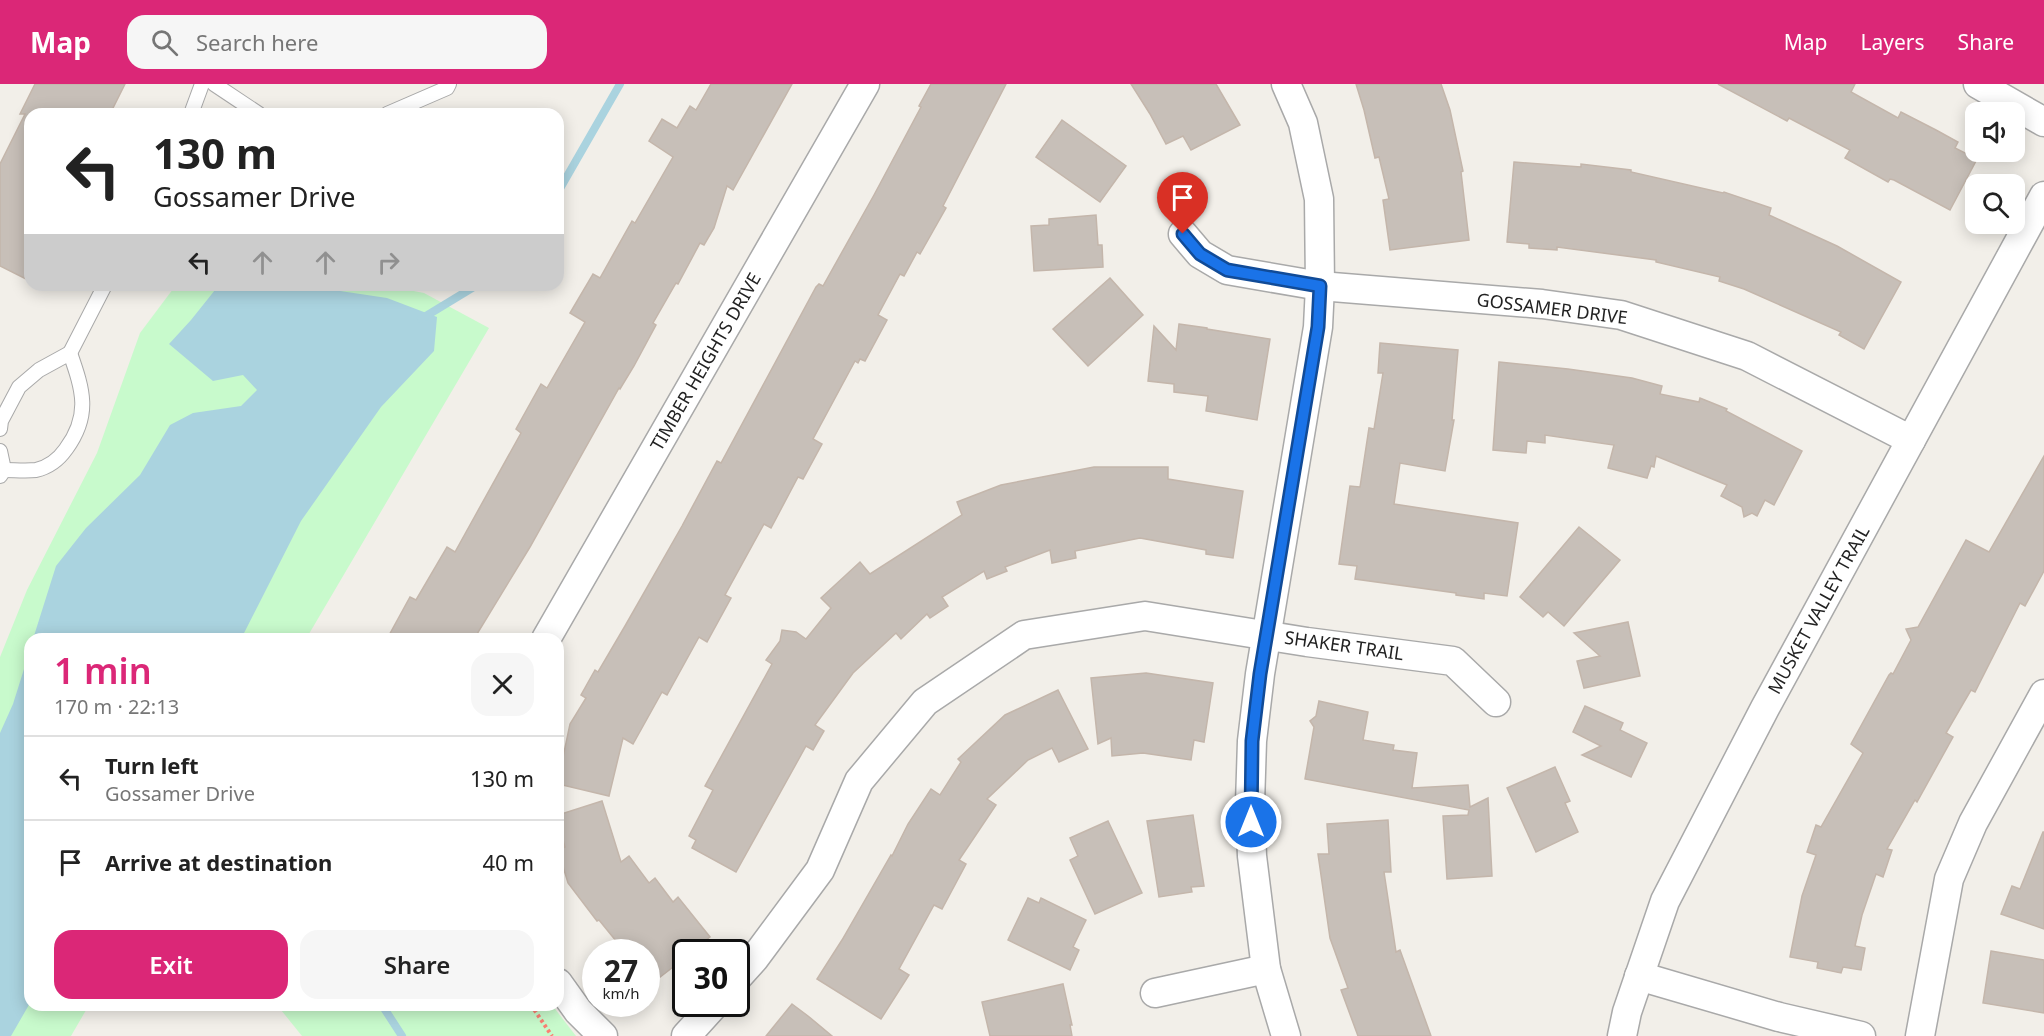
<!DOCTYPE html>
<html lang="en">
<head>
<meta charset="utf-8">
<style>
	body { margin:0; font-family:"Noto Sans",sans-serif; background:#f6f6f6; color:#222; height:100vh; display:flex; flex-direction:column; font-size:22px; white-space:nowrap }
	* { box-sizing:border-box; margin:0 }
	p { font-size:20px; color:#767676 }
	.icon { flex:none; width:33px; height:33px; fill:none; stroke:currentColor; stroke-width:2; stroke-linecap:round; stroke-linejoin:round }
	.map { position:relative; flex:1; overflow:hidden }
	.sheet { position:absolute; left:24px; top:549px; width:540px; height:378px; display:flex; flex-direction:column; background:#fff; border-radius:18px; box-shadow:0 3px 15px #0003 }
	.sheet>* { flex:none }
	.top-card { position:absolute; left:24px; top:24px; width:540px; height:183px; border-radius:18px; box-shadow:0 3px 15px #0003; background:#fff; color:#222; overflow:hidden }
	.buttons { position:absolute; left:1965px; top:18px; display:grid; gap:12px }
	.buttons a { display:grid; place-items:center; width:60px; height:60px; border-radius:12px; background:#fff; box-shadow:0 3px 15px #0003; font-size:30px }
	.speed { position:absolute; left:582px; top:855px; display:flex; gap:12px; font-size:30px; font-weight:700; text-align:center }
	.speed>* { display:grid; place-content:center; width:78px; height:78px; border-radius:50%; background:#fff; box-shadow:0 3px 15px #0003; line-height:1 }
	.speed small { font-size:15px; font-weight:400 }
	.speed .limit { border:3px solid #111; border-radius:9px; background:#fff; color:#111 }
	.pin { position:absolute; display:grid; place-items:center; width:51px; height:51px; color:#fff; margin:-62px -26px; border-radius:50% 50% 50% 0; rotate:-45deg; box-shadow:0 0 6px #0007 }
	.pin .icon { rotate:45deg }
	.me { position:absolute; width:66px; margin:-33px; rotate:0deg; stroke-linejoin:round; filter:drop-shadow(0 0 4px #0008) }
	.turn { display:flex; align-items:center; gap:21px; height:126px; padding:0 30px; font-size:27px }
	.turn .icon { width:78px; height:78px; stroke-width:2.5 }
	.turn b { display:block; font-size:42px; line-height:51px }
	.lanes { display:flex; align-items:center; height:57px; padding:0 30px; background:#0003; justify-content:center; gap:30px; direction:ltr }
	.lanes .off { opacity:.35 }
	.round { display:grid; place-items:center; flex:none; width:63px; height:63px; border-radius:18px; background:#f6f6f6 }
	.head { display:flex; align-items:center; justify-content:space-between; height:102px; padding:0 30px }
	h1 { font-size:36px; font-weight:600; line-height:45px; color:#db2777 }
	.primary-button { display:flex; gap:12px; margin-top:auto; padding:12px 30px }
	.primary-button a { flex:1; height:69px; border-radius:18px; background:#db2777; color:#fff; font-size:24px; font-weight:600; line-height:69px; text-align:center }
	.primary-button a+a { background:#f6f6f6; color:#222 }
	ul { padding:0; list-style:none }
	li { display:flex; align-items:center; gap:18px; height:84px; padding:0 30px; border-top:2px solid #e0e0e0 }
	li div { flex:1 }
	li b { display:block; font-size:22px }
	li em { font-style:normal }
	header { display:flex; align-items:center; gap:36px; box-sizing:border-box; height:84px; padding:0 30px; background:#db2777; color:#fff }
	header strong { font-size:28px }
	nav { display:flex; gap:33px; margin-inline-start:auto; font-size:21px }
	.search { width:420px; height:54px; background:#f6f6f6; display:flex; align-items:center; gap:15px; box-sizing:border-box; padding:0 21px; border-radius:18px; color:#767676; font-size:22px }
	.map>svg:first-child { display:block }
</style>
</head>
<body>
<header>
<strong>Map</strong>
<div class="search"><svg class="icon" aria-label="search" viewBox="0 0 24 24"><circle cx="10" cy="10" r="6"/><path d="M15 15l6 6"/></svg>Search here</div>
<nav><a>Map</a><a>Layers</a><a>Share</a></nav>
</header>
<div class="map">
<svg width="2044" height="952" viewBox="0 0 2044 952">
	<rect width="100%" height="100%" fill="#f2efe9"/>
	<!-- park -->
	<g fill="#c8facc">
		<polygon points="176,201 359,201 370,204 388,202 424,209 489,244 306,555 30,555 30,921 89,921 71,952 0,952 0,573 27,506 97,369 140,249"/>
		<polygon points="277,921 552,921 576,952 302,952"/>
	</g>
	<!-- water -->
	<g fill="#aad3df">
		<polygon points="219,201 300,201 387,214 437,233 434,267 381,323 301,437 241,555 33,555 56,482 86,444 140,391 170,341 193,329 241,322 257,306 243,291 213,297 169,260 191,236"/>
		<polygon points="30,566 30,919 11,952 0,952 0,649 13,620"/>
	</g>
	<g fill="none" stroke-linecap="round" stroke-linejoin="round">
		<!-- stream -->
		<g stroke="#aad3df" stroke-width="8">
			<polyline points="558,108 620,0"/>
			<polyline points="421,235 477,201"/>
			<polyline points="382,921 402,952"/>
		</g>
	</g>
	<!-- building -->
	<g fill="#c7bfb8" stroke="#c4b6ab" stroke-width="1.5">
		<polygon points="35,0 125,0 110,30 30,30 30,197 0,182 0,80 25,30 20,30"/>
		<polygon points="711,0 792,0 733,106 727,102 714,144 704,161 700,159 678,200 676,199 653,239 656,241 634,282 620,305 619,304 530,463 474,555 387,555 410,513 416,516 447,463 455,468 521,349 516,345 541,300 547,304 585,238 570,229 593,190 600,194 632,137 635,139 673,73 649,57 662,35 677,44 690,22 696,26"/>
		<polygon points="931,0 1006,0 943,122 946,124 920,170 917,168 904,192 900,190 878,231 887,236 865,277 860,275 858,279 855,277 813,355 822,360 803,395 798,393 771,444 764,440 725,511 731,514 707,558 699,553 667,611 662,608 633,660 623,654 609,712 558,700 558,676 562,678 570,640 586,614 581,611 595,586 598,588 625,542 682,442 717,377 721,379 816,203 819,200 823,202 874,111 921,23 919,22"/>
		<polygon points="1131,0 1216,0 1240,41 1191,66 1183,52 1166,60 1150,30"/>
		<polygon points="1356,0 1441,0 1450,26 1463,87 1461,88 1469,156 1390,166 1383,116 1389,115 1379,73 1375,74 1364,26"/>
		<polygon points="1718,0 1855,0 1851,8 1898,34 1901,28 1936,46 1958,58 1955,64 1977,75 1950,126 1894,96 1890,95 1888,98 1845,74 1850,66 1789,34 1787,37"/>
		<polygon points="1062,36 1126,82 1100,118 1036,73"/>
		<polygon points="1514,78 1581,83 1581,80 1631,86 1631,88 1723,109 1724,108 1771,124 1769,131 1837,162 1901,198 1864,265 1839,251 1841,248 1744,205 1719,197 1720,193 1656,178 1656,176 1557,163 1557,166 1529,164 1529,160 1507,158"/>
		<polygon points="1096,131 1098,161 1102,161 1103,183 1034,187 1031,142 1049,141 1049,135"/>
		<polygon points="1110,194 1143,231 1088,282 1053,245"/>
		<polygon points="1179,240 1207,244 1207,245 1270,255 1257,336 1206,327 1208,312 1174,308 1174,300 1148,297 1154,242 1176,266"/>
		<polygon points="1380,259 1458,266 1452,336 1454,336 1445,387 1400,379 1394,420 1518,439 1507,512 1484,509 1484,515 1456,511 1456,509 1355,495 1357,482 1339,480 1350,402 1360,403 1369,344 1374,345 1383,289 1378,289"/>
		<polygon points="1499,278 1568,285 1632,294 1662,302 1660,310 1699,318 1700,314 1727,325 1726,327 1802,367 1774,421 1765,416 1757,432 1752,429 1744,433 1742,423 1721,412 1727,401 1656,372 1654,383 1651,382 1647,394 1608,384 1614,361 1545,351 1545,359 1527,357 1526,369 1493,366"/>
		<polygon points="2044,372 2044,487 2025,522 2020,519 1975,608 1971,606 1946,649 1953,653 1917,718 1915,716 1887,765 1892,766 1883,793 1876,790 1862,831 1855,862 1865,864 1861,886 1843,883 1841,889 1817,884 1818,878 1790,873 1802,812 1816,771 1807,768 1816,741 1821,743 1863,669 1851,660 1889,591 1891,589 1893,590 1911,556 1906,545 1918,543 1966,456 1989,468"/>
		<polygon points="1094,383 1168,383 1168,395 1243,407 1233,474 1206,470 1206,466 1140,454 1075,467 1076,474 1052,479 1050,466 1005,483 1007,487 987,495 984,487 942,513 948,522 930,534 927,530 901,555 896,549 853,589 815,641 824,647 813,666 806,662 736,788 692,764 696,756 689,752 713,706 705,702 772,580 766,576 780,557 782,546 796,548 806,555 831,524 821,514 860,478 870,490 962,431 957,418 1001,401"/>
		<polygon points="1579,443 1620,476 1564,542 1548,528 1543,533 1520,513"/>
		<polygon points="1628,538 1640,592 1584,604 1577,577 1600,572 1574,549"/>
		<polygon points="1146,589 1213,599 1204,658 1194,656 1191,676 1143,669 1112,672 1111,654 1098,660 1091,594"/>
		<polygon points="1058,606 1088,665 1059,678 1052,664 1028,676 987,715 996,721 959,776 966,780 942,825 934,821 899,885 909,891 881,935 817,895 842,856 891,771 892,772 908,740 931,705 940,711 961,678 958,675 1005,631"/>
		<polygon points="1319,617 1368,628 1363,656 1394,661 1393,666 1417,669 1412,704 1468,701 1470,723 1488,714 1492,792 1447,795 1443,732 1468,731 1469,726 1305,695 1314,643 1310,637 1316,632"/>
		<polygon points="1585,622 1623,639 1620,646 1647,659 1631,693 1582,671 1601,662 1573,648"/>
		<polygon points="1555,683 1570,717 1565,719 1578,748 1536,768 1507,704"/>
		<polygon points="602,717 621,778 629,772 649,799 655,794 673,818 678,813 710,853 691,868 686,868 686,873 646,904 646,868 625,868 599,836 597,837 568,799 558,766 565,763 558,739 558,731"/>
		<polygon points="1193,731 1204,802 1191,803 1192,808 1159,813 1147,737"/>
		<polygon points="1388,736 1391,788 1384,788 1396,868 1400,866 1431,952 1358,952 1341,906 1348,904 1330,854 1318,770 1329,770 1327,740"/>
		<polygon points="1108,737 1142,809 1095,830 1070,776 1078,772 1070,754"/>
		<polygon points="2043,748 2044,748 2044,845 2001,830 2012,802 2020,805"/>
		<polygon points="1028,814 1039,819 1041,814 1086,836 1073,863 1079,866 1070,886 1008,856"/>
		<polygon points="1991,867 2044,876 2044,929 1983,919"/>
		<polygon points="1063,900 1072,941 1070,941 1072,952 990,952 982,918"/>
		<polygon points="792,920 808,932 832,952 766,952"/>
	</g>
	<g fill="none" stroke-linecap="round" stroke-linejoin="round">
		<!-- service casing -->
		<g stroke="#a9a9a9" stroke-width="16">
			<g id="service">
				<polyline points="214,0 259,30"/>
				<polyline points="191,30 202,0"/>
				<polyline points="387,30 447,4 449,0"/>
				<polyline points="70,269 105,201"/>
				<path d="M 0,345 L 1,337 L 19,303 L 39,286 L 70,269 C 83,306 91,331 66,365 C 59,375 49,383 36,386 C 26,387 14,386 4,386"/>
				<polyline points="0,367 4,386 0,392"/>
			</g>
		</g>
		<!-- minor casing -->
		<g stroke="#a9a9a9" stroke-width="31">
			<g id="minor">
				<polyline points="1286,0 1303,39 1319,115 1320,202 1318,243 1260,590 1252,657 1250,720 1252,772 1266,885 1286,952"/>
				<polyline points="1978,0 2044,38"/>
				<polyline points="1183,150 1200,170 1227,186 1320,202 1542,220 1621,231 1747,272 1911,356"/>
				<polyline points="546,555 865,0"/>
				<polyline points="1639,892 1779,933 1861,952"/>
				<polyline points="736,895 754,875 820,786 859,697 925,618 1024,551 1145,532 1307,558 1453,577 1496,618"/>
				<polyline points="558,899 578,927 603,952"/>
				<polyline points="1155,909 1266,885"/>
				<polyline points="686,952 715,920"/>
				<polyline points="1622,952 1627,928 1665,817 1765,624 2044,112"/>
				<polyline points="1920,952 1949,795 1973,739 2044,610"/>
			</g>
		</g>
		<!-- path -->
		<polyline stroke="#fa8072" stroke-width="4" stroke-dasharray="3 3" stroke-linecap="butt" points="531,921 552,952"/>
		<!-- service -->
		<use href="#service" stroke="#fff" stroke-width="14"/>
		<!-- minor -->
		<use href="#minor" stroke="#fff" stroke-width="28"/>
	</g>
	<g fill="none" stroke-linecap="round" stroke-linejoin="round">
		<!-- route casing -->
		<g stroke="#114b97" stroke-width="15">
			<polyline id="route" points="1183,150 1200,170 1227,186 1320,202 1318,243 1260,590 1252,657 1251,738"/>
		</g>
		<!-- route -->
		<use href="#route" stroke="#1a73e8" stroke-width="10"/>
	</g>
	<g text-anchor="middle" stroke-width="5" stroke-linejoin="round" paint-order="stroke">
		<!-- street labels -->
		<g font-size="18" fill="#222" stroke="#fff">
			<text transform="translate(1552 225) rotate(7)" y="6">GOSSAMER DRIVE</text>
			<text transform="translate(706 278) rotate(-60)" y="6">TIMBER HEIGHTS DRIVE</text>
			<text transform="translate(1819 526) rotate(-61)" y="6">MUSKET VALLEY TRAIL</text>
			<text transform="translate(1344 562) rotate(8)" y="6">SHAKER TRAIL</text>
		</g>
	</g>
</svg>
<div class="buttons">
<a><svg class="icon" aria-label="sound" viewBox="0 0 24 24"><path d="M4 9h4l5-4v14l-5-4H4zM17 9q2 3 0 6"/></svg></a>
<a><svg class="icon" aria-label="search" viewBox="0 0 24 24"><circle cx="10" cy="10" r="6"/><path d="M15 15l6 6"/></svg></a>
</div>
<div class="speed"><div>27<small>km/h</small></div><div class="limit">30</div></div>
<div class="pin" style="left:1183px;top:150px;background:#d93025"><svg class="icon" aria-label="arrive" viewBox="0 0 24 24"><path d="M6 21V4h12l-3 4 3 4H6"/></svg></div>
<svg class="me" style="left:1251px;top:738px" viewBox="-20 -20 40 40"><circle r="17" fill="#1a73e8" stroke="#fff" stroke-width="3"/><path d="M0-11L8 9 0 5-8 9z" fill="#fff"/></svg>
<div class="top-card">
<div class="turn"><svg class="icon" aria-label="left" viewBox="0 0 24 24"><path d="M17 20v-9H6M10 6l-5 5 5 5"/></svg><div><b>130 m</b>Gossamer Drive</div></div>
<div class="lanes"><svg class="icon" aria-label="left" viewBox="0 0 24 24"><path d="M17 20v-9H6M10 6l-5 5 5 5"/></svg><svg class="icon off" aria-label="ahead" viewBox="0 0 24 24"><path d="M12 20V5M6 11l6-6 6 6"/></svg><svg class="icon off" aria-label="ahead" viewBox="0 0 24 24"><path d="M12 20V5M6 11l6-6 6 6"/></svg><svg class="icon off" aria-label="right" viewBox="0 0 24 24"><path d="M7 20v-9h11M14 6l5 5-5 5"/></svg></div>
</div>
<section class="sheet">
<div class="head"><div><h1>1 min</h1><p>170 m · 22:13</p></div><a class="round"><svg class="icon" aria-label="close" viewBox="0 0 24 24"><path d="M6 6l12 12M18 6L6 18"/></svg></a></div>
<ul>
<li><svg class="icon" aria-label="left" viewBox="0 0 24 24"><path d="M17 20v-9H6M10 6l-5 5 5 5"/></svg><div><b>Turn left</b><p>Gossamer Drive</p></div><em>130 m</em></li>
<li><svg class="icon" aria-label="arrive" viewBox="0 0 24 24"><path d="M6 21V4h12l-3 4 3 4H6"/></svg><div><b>Arrive at destination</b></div><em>40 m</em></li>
</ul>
<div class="primary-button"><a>Exit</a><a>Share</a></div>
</section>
</div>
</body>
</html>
